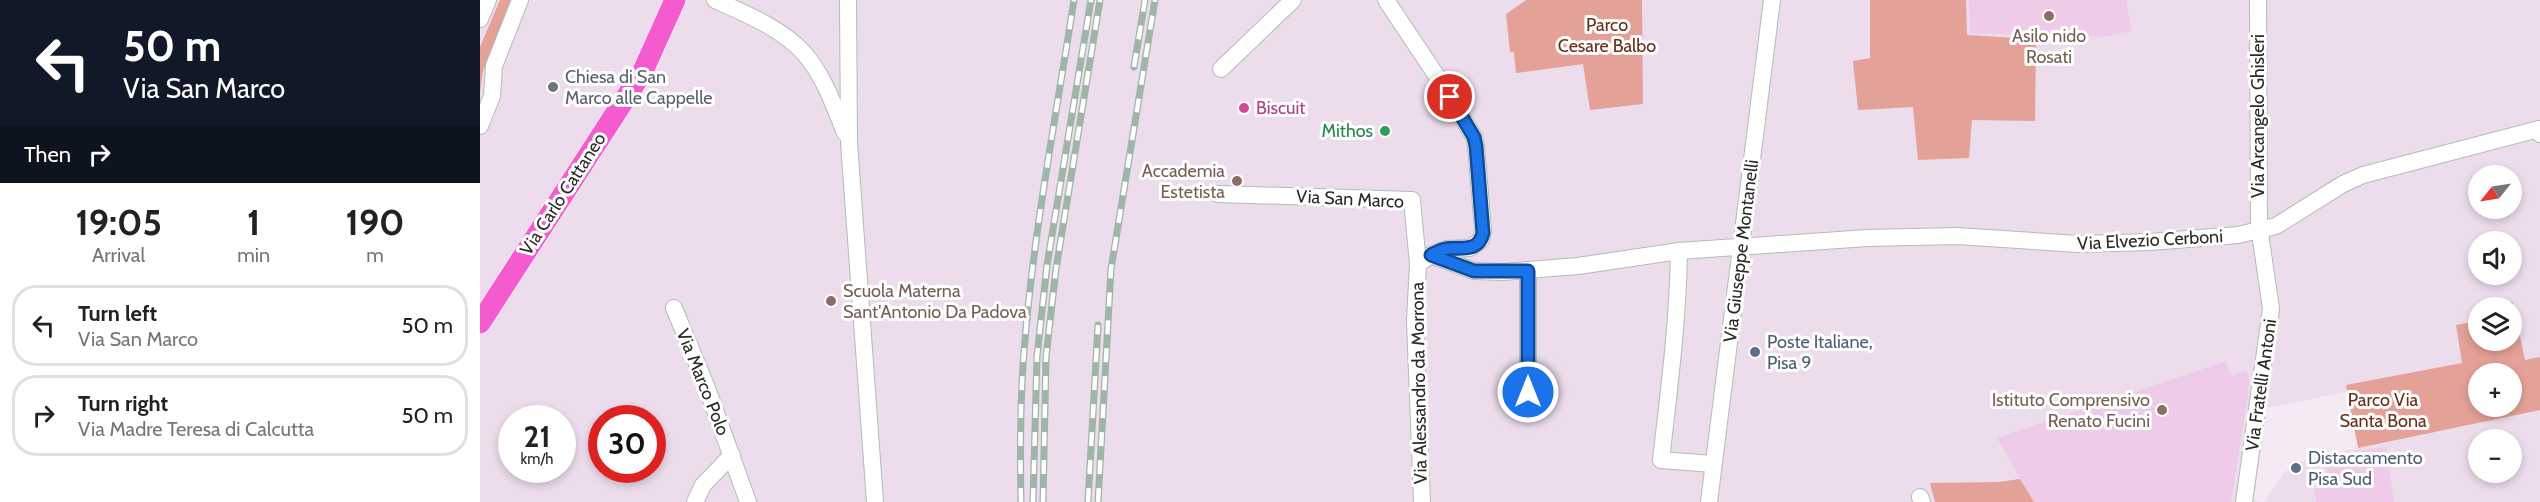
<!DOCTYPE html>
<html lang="en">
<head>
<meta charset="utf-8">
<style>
	body { margin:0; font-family:Cabin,sans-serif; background:#f6f6f6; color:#222; height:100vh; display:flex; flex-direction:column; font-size:22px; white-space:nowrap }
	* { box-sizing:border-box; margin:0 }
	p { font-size:20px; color:#767676 }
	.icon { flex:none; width:33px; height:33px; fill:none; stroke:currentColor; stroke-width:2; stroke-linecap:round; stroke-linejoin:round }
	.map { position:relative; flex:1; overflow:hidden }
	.panel { display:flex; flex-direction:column; background:#fff; width:480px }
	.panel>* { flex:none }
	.top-card { background:#111827; color:#fff; overflow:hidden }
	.needle { width:39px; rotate:240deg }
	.fabs { position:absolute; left:1988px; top:165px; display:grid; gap:12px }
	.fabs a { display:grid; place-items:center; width:54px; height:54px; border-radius:50%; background:#fff; box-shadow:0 3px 9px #0003; font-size:30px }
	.speed { position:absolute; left:18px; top:405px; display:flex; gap:12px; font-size:30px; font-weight:700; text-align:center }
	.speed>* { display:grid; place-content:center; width:78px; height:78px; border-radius:50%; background:#fff; box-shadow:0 3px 9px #0003; line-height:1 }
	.speed small { font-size:15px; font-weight:400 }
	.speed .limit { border:9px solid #d22; background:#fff; color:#111 }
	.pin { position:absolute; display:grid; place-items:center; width:51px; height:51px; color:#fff; margin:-26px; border:3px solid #fff; border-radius:50%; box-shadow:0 2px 6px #0007 }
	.me { position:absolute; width:66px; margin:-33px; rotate:0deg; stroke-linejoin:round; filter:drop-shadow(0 0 4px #0008) }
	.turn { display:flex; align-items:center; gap:21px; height:126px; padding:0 24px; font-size:27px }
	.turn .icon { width:78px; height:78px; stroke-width:2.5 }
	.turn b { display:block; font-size:42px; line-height:51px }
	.then { display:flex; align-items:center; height:57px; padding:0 24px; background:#0003; gap:12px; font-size:22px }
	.eta { display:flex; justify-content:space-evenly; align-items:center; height:102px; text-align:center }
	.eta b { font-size:36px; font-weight:700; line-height:42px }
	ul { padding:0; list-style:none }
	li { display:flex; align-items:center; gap:18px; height:81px; margin:0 12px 9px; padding:0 12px; border:3px solid #e0e0e0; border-radius:24px }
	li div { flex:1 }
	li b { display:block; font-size:22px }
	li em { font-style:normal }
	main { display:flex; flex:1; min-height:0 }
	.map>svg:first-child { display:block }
</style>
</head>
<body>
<main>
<section class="panel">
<div class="top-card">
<div class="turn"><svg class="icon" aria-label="left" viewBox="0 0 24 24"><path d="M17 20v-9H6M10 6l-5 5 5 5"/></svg><div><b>50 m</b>Via San Marco</div></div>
<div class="then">Then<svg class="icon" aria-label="right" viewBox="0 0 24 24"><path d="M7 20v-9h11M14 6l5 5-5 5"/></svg></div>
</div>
<div class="eta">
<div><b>19:05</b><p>Arrival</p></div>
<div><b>1</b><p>min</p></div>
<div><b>190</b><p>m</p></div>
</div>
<ul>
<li><svg class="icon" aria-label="left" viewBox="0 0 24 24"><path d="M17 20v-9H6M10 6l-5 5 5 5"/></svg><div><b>Turn left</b><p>Via San Marco</p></div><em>50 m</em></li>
<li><svg class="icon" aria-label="right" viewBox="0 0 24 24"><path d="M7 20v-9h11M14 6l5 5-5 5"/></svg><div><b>Turn right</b><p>Via Madre Teresa di Calcutta</p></div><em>50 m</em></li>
</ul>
</section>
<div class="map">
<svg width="2060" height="502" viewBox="0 0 2060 502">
	<rect width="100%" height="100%" fill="#eddcec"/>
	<!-- education -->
	<g fill="#efcbea">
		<polygon points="1489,0 1646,0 1652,31 1620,37 1490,33"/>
		<polygon points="1746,361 1751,376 1766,371 1770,382 1751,502 1554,502 1517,438"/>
		<polygon points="1906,447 1914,502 1836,502 1834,488 1849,485 1845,456"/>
	</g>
	<!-- green -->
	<g fill="#e4a198" fill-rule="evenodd">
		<polygon points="20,0 33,0 3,71 0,93 0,47"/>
		<polygon points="1046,0 1162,0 1163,104 1110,110 1103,64 1036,73 1034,52 1030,52 1026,14"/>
		<polygon points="1390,0 1486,0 1487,35 1556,39 1555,121 1492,120 1489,158 1438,160 1433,107 1378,110 1373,61 1390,58"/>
		<path d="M 2033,302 L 2045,360 L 2060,357 L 2060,410 L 1878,448 L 1866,385 L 1982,363 L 1976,325 L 1998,321 L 1998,340 L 2031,340 L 2031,308 L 2016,307 L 2016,304 ZM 1998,374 L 2031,374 L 2031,406 L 1998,406 Z"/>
		<polygon points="1540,479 1554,502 1455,502 1450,483 1519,482"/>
	</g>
	<!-- plaza -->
	<polygon fill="#f5eaf4" points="1866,392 1878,448 1828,458 1805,472 1784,502 1774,500 1787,408"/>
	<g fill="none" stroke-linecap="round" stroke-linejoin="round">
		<!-- minor casing -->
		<g stroke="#b0beb4" stroke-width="18">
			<g id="minor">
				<path d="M 235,0 C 264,13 301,28 323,52 C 343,74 354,105 365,133"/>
				<polyline points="368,0 369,142 395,502"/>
				<polyline points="906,0 958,78 994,137 996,146 1003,230 1001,240 990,248 966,249 951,255"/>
				<polyline points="0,19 8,0"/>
				<polyline points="741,69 813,0"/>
				<polyline points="0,126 12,96 14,66 40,0"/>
				<polyline points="738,194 932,200 938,264 935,321 942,502"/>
				<path d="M 1199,251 C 1198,321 1189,390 1181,460 L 1233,464"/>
				<polyline points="938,264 951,255 994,271 1023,272 1098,266 1199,251 1387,238 1477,236 1598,244 1670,242 1758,235 1796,226 1863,184 1883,175 2059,129 2060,134"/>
				<polyline points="194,308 227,388 268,502"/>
				<polyline points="1048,392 1048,271"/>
				<polyline points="1440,497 1442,502"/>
				<polyline points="215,502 223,485 252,455"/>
				<polyline points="1229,502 1292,0"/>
				<polyline points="1764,502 1791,309 1779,226 1778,0"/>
			</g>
		</g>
		<!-- major casing -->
		<g stroke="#fff" stroke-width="22">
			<polyline id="major" points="0,323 163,71 195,0"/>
		</g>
		<!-- minor -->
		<use href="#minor" stroke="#fff" stroke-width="16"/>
		<!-- major -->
		<use href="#major" stroke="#f35bcf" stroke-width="21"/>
		<!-- rail casing -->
		<g stroke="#9fb5a6" stroke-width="7">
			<g id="rail">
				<polyline points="654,67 665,0"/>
				<path d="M 541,502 C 540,452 540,402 544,352 C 553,234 576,117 594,0"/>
				<polyline points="553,502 557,356 567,265 611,0"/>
				<polyline points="563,502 566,357 576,269 620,0"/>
				<polyline points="608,502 618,325"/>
				<polyline points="618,502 631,269 675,0"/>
			</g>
		</g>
		<!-- rail -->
		<use href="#rail" stroke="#fff" stroke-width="4.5" stroke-dasharray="14" stroke-linecap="butt"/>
	</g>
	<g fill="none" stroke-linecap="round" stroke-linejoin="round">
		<!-- route casing -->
		<g stroke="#114b97" stroke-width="15">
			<path id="route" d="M 970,97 L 994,137 L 996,146 L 1003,233 C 998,254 980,246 965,249 C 960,250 955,253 951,255 L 994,271 L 1048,271 L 1048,392"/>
		</g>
		<!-- route -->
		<use href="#route" stroke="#1a73e8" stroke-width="10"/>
	</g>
	<!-- markers -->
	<g fill="#8d6e63" stroke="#fff" stroke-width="2">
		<circle cx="1569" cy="16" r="6"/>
		<circle cx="757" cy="181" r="6"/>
		<circle cx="351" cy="301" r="6"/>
		<circle cx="1682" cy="410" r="6"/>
	</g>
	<circle fill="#6b7280" stroke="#fff" stroke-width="2" cx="73" cy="87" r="6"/>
	<circle fill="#d1479c" stroke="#fff" stroke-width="2" cx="764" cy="108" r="6"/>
	<circle fill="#2e9e5b" stroke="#fff" stroke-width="2" cx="905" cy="131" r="6"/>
	<g fill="#5c6f8a" stroke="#fff" stroke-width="2">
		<circle cx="1275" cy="352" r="6"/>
		<circle cx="1816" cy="468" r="6"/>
	</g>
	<g text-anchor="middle" stroke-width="6" stroke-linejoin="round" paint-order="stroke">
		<!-- park labels -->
		<g font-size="18" fill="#692e19" stroke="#fff">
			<text x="1127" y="31">Parco<tspan x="1127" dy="21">Cesare Balbo</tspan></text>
			<text x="1903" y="406">Parco Via<tspan x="1903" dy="21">Santa Bona</tspan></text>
		</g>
		<!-- education labels -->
		<g font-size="18" fill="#785e54" stroke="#fff" text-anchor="end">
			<text x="1569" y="42" text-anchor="middle">Asilo nido<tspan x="1569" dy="21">Rosati</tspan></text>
			<text x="745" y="177">Accademia<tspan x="745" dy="21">Estetista</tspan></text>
			<text x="363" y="297" text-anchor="start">Scuola Materna<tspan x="363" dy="21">Sant'Antonio Da Padova</tspan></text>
			<text x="1670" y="406">Istituto Comprensivo<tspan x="1670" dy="21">Renato Fucini</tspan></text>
		</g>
		<!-- worship labels -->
		<g font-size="18" fill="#5b616d" stroke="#fff" text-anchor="start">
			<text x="85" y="83">Chiesa di San<tspan x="85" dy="21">Marco alle Cappelle</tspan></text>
		</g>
		<!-- hotel labels -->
		<g font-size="18" fill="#b23c85" stroke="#fff" text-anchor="start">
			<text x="776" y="114">Biscuit</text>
		</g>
		<!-- street labels -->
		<g font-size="18" fill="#2a2a2a" stroke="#fff">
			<text transform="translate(1778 116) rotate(-90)" y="6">Via Arcangelo Ghisleri</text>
			<text transform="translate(83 194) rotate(-57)" y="6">Via Carlo Cattaneo</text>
			<text transform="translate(870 199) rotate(3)" y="6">Via San Marco</text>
			<text transform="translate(1670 240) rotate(-3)" y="6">Via Elvezio Cerboni</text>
			<text transform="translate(1261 251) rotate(-83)" y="6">Via Giuseppe Montanelli</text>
			<text transform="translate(223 382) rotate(68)" y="6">Via Marco Polo</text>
			<text transform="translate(939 383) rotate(-91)" y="6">Via Alessandro da Morrona</text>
			<text transform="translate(1781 385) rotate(-82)" y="6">Via Fratelli Antoni</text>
		</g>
		<!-- leisure labels -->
		<g font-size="18" fill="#27864d" stroke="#fff" text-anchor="end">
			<text x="893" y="137">Mithos</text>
		</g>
		<!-- service labels -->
		<g font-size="18" fill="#4e5e75" stroke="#fff" text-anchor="start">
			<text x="1287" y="348">Poste Italiane,<tspan x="1287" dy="21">Pisa 9</tspan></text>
			<text x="1828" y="464">Distaccamento<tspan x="1828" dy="21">Pisa Sud</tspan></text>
		</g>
	</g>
</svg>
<div class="fabs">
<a><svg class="needle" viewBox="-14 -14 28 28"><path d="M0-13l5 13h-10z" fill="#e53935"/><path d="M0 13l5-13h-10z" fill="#767676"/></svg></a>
<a><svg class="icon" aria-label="sound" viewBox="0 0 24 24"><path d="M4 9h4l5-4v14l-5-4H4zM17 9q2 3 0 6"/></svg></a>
<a><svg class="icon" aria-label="layers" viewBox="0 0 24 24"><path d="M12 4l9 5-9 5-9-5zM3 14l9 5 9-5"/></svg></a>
<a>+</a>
<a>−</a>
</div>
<div class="speed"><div>21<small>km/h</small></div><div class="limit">30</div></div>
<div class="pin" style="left:970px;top:97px;background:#d93025"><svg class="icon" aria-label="arrive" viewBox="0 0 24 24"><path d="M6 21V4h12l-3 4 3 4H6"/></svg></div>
<svg class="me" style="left:1048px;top:392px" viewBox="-20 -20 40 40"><circle r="17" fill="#1a73e8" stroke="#fff" stroke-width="3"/><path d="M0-11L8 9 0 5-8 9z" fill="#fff"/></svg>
</div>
</main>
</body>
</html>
